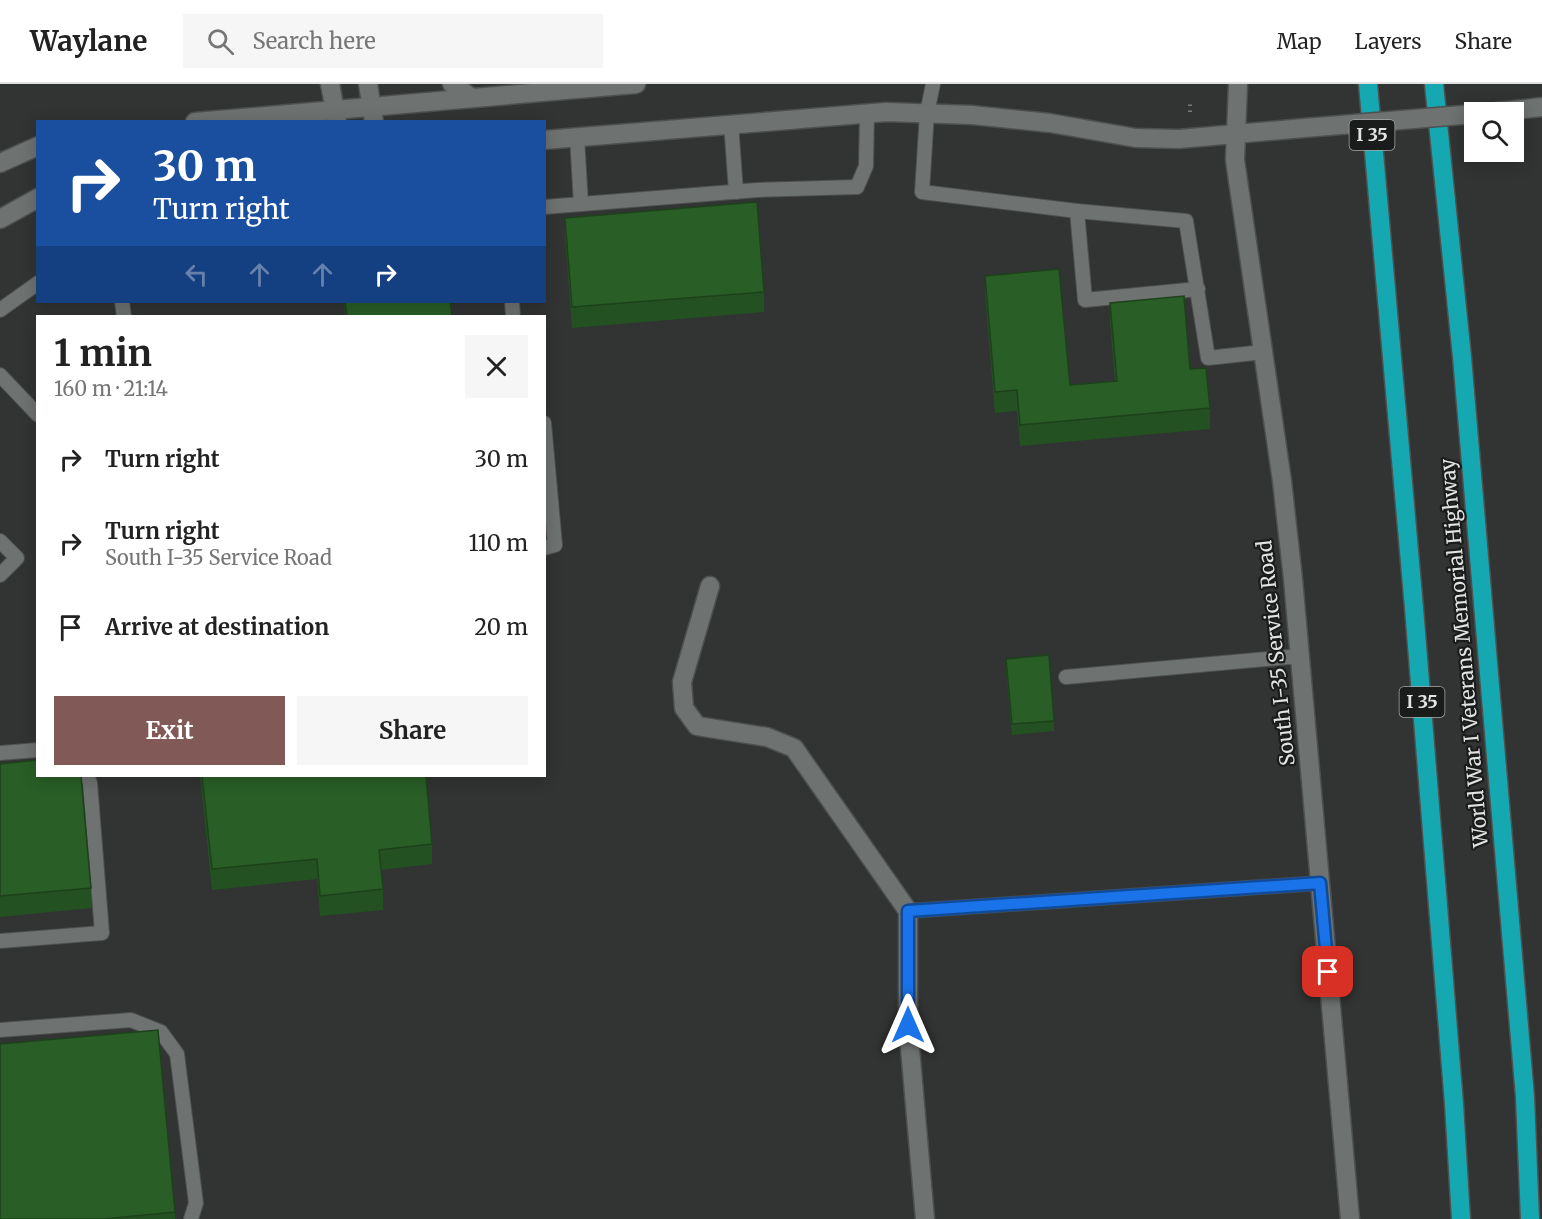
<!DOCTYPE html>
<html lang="en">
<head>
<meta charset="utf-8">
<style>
	body { margin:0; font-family:Merriweather,serif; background:#f6f6f6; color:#222; height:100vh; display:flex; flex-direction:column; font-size:22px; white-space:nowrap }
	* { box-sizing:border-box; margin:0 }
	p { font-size:20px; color:#767676 }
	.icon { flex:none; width:33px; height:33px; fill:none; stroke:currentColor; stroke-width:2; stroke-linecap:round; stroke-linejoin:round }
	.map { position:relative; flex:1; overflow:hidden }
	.side { position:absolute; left:36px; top:231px; width:510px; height:462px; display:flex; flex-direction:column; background:#fff; border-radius:0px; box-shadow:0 3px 15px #0003 }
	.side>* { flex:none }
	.guide { position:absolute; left:36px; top:36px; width:510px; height:183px; border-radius:0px; box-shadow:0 3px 15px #0003; background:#1a4fa0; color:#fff; overflow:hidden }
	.buttons { position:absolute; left:1464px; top:18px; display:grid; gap:12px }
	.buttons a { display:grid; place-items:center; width:60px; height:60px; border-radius:0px; background:#fff; box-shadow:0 3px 15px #0003; font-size:30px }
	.pin { position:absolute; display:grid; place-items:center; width:51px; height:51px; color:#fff; margin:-26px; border-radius:12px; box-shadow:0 3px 9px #0006 }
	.me { position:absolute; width:66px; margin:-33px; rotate:0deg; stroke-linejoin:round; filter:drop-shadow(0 0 4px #0008) }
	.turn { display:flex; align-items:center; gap:21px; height:126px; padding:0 18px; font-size:27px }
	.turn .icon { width:78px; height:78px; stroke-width:2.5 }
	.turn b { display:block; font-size:42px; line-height:51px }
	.lanes { display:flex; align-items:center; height:57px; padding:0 18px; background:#0003; justify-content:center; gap:30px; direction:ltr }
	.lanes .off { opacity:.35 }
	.round { display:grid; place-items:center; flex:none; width:63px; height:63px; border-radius:0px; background:#f6f6f6 }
	.summary { display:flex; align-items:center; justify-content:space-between; height:102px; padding:0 18px }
	h1 { font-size:36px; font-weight:700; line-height:45px }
	.primary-button { display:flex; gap:12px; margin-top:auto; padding:12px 18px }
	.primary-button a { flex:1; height:69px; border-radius:0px; background:#815956; color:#fff; font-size:24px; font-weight:700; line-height:69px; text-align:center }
	.primary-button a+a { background:#f6f6f6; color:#222 }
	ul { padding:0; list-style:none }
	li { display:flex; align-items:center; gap:18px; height:84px; padding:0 18px }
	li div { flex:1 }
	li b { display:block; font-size:22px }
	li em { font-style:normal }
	header { display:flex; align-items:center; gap:36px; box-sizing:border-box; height:84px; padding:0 30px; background:#fff; border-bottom:2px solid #e0e0e0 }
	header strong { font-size:28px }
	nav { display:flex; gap:33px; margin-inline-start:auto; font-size:21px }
	.search { width:420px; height:54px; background:#f6f6f6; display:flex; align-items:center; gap:15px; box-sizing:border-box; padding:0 21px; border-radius:0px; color:#767676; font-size:22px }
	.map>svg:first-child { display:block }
</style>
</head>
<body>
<header>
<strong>Waylane</strong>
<div class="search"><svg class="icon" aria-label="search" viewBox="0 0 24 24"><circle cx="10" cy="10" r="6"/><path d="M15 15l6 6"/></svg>Search here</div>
<nav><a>Map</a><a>Layers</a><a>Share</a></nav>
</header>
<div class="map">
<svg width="1542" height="1135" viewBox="0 0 1542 1135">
	<rect width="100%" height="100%" fill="#313433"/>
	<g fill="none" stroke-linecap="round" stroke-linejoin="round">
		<!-- lane casing -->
		<g stroke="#4d504f" stroke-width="16">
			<g id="lane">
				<polyline points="933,0 927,29 922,108 1077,127 1186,137 1208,274 1263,268"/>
				<polyline points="731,39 736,108"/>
				<polyline points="577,53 581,120"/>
				<polyline points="544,123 757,106 857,103 866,82 867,29"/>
				<polyline points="1077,127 1085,216 1198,205"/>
				<polyline points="122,218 124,232"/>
				<polyline points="512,218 513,232"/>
				<polyline points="0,226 38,199"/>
				<polyline points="0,291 38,331"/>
				<polyline points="544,339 555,461 544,464"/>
				<polyline points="0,457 17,474 0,491"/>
				<polyline points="1066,593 1300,572"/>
				<polyline points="0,669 38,666"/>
				<polyline points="908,827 1320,799"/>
				<polyline points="0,857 102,849 90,699 87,692"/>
				<polyline points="0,946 131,936 161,948 177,970 196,1119 191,1135"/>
			</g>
		</g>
		<!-- street casing -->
		<g stroke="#4d504f" stroke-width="21">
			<polyline id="street" points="710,502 682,598 684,624 697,642 767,653 794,664 908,827 908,941 925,1135"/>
		</g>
		<!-- secondary casing -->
		<g stroke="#4d504f" stroke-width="21">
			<g id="secondary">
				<polyline points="330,0 337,37"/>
				<polyline points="368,0 374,38"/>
				<polyline points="452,0 472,14"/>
				<polyline points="1238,0 1235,76 1282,397 1293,495 1350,1135"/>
				<polyline points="1496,28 1542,23"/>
				<polyline points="195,38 636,0"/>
				<polyline points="544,56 886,28 972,31 1050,39 1136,54 1179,55 1304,44"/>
				<polyline points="0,79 38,62"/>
				<polyline points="0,135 38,114"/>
			</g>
		</g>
		<!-- highway casing -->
		<g stroke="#4d504f" stroke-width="21">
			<g id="highway">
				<polyline points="1368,0 1414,524 1454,1020 1461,1135"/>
				<polyline points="1434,0 1462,273 1525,1013 1530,1135"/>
			</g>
		</g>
		<!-- path -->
		<polyline stroke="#797b7a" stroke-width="4" stroke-dasharray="1.5 4.5" stroke-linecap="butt" points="1190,28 1190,19"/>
		<!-- lane -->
		<use href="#lane" stroke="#6e7270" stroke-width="14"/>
		<!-- street -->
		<use href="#street" stroke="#6e7270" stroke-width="18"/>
		<!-- secondary -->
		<use href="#secondary" stroke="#6e7270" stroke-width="18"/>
		<!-- highway -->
		<use href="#highway" stroke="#16a8b1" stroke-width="18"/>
		<!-- secondary-bridge casing -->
		<g stroke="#4d504f" stroke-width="21" stroke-linecap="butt">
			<polyline id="secondary-bridge" points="1304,44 1474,30"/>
		</g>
		<!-- secondary-bridge -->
		<use href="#secondary-bridge" stroke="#6e7270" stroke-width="18"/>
	</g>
	<!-- wall -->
	<g fill="#235121">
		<polygon points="565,134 764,208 764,228 572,244 565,154"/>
		<polygon points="985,192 1070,301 1115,297 1110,239 1110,219 1190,285 1210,324 1210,345 1020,362 1017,327 995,329 985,212"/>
		<polygon points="344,218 450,218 452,232 345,232"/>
		<polygon points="1006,575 1054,637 1054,647 1012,651 1006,586"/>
		<polygon points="0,680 91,804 91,824 0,833"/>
		<polygon points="200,692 426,692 432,760 432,780 381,786 383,805 383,826 320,832 317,795 212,806"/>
		<polygon points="175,1128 175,1135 0,1135"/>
	</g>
	<!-- building -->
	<g fill="#295e26" stroke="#1d421b" stroke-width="1.5">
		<polygon points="757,118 764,208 572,223 565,134"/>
		<polygon points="1059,185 1070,301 1117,297 1110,219 1184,212 1190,285 1206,284 1210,324 1020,341 1017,306 995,308 985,192"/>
		<polygon points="345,218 450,218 452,232 347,232"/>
		<polygon points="1049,571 1054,637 1012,640 1006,575"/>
		<polygon points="38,676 38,692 81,692 91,804 0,812 0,680"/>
		<polygon points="202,692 426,692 432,760 379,766 383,805 320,812 317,775 212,785"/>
		<polygon points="158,946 175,1128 104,1135 0,1135 0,960"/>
	</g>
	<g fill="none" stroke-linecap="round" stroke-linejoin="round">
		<!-- route casing -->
		<g stroke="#114b97" stroke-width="15">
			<polyline id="route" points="908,941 908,827 1320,799 1328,888"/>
		</g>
		<!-- route -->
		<use href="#route" stroke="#1a73e8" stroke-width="10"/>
	</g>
	<g text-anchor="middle" stroke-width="4.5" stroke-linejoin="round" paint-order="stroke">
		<!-- shield labels -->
		<g fill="#1a1b1b" stroke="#a6a8a7" stroke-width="1.5">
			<rect x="1349.5" y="36" width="45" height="30" rx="4.5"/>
			<rect x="1399.5" y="603" width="45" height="30" rx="4.5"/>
		</g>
		<g font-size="18" font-weight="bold" fill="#e2e4e3">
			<text x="1372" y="57">I 35</text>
			<text x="1422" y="624">I 35</text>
		</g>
		<!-- street labels -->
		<g font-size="20" fill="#e2e4e3" stroke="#1a1b1b">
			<text transform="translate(1276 569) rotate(-96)" y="7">South I-35 Service Road</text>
			<text transform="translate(1464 569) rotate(-95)" y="7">World War I Veterans Memorial Highway</text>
		</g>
	</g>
</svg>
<div class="buttons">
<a><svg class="icon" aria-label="search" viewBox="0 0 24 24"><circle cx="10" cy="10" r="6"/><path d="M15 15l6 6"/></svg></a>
</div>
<div class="pin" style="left:1328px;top:888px;background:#d93025"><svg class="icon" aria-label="arrive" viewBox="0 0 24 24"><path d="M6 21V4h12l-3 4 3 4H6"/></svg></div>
<svg class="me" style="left:908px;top:941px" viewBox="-20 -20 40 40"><path d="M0-17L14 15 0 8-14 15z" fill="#1a73e8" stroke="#fff" stroke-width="4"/></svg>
<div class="guide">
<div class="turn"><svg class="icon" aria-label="right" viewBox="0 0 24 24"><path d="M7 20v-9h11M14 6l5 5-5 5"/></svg><div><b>30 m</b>Turn right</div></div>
<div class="lanes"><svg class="icon off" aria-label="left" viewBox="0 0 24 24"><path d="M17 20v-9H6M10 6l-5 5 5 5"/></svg><svg class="icon off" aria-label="ahead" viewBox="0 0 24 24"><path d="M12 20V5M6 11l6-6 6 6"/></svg><svg class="icon off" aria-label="ahead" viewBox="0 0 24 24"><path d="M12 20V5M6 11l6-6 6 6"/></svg><svg class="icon" aria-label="right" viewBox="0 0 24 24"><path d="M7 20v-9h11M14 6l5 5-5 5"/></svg></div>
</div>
<section class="side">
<div class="summary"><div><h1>1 min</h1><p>160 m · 21:14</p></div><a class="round"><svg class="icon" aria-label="close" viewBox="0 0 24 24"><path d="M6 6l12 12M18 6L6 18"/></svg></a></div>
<ul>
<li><svg class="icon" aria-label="right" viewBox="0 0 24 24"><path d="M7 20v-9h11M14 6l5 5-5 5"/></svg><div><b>Turn right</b></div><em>30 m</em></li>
<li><svg class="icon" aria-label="right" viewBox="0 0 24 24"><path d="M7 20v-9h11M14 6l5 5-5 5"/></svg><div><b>Turn right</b><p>South I-35 Service Road</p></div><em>110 m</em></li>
<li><svg class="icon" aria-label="arrive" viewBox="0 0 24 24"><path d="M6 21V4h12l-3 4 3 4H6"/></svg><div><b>Arrive at destination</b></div><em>20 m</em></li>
</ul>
<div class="primary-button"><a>Exit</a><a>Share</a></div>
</section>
</div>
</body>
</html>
